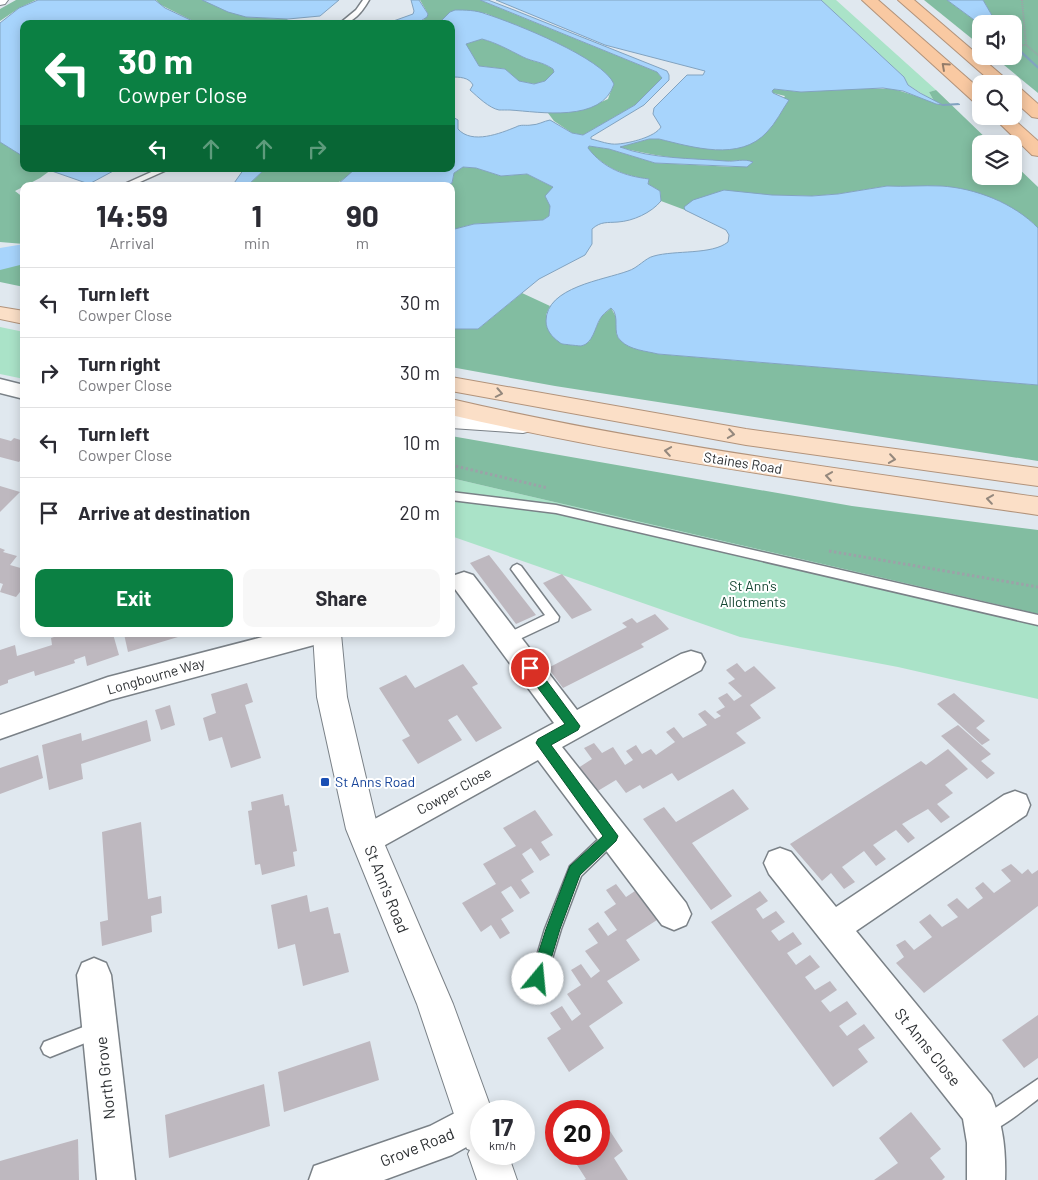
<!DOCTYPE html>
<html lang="en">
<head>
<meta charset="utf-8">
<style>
	body { margin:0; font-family:Barlow,sans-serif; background:#f7f7f7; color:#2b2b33; height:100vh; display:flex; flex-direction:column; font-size:19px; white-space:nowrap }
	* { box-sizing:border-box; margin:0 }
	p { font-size:16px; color:#7c7c81 }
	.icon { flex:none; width:28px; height:28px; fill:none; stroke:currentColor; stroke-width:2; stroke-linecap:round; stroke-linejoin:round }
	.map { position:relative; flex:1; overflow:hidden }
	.drawer { position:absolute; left:20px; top:182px; width:435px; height:455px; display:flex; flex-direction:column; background:#fff; border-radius:10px; box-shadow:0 2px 12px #0003 }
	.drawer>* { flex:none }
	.hud { position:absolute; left:20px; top:20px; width:435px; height:152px; border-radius:10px; box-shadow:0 2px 12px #0003; background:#0b8043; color:#fff; overflow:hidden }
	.buttons { position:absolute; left:972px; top:15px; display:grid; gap:10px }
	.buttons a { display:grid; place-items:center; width:50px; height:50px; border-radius:10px; background:#fff; box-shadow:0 2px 12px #0003; font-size:25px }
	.speed { position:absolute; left:470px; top:1100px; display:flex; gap:10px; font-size:25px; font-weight:700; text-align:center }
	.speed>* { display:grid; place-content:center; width:65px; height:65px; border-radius:50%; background:#fff; box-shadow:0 2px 12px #0003; line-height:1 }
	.speed small { font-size:12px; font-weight:400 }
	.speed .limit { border:8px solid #d22; background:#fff; color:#111 }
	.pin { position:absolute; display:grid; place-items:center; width:42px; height:42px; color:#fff; margin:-21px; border:2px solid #fff; border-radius:50%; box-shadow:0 1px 5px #0007 }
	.me { position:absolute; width:55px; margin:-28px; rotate:17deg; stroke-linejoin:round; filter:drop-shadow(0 0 4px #0008) }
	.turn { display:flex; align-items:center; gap:18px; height:105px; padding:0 15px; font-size:22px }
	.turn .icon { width:65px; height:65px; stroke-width:2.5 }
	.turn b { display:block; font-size:35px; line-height:42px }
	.lanes { display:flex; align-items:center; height:48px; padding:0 15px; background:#0003; justify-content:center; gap:25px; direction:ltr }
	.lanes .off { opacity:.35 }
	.eta { display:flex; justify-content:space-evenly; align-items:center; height:85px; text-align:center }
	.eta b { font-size:30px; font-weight:700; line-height:35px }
	.primary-button { display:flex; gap:10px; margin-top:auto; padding:10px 15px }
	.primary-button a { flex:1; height:58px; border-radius:10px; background:#0b8043; color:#fff; font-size:20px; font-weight:700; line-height:58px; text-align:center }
	.primary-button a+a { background:#f7f7f7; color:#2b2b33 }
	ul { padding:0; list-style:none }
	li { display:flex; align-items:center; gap:15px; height:70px; padding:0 15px; border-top:1px solid #e1e1e2 }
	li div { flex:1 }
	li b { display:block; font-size:19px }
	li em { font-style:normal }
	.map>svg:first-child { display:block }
</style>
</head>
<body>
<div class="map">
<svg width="1038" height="1180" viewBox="0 0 1038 1180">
	<rect width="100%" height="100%" fill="#e0e8ef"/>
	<!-- green -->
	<g fill="#aae3c8">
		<polygon points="821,0 836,0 936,90 929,92 934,101 908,85 904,77"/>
		<polygon points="0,327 24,332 24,379 0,374"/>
		<polygon points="451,478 1038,614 1038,699 898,667 740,637 451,536"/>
	</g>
	<!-- forest -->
	<g fill="#82bda1">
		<polygon points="16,0 36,0 19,8 0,21 0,9"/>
		<polygon points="156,0 204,0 246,17 288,19 283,24 199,24 161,5"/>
		<path d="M 420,0 L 480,0 L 657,72 L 662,78 L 635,105 L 583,135 L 572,133 L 554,121 L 548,113 C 572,113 586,109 608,99 L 613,85 L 573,51 L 485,13 L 436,24 L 416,24 L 423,21 L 428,14 Z"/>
		<polygon points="924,0 947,0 981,25 981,46"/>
		<polygon points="983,0 1038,0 1038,93 993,56 1014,56 1014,24 997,24"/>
		<path d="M 482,39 C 497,43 509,50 523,57 C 533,62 541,61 553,69 L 554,72 L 545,81 L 535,84 L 518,81 L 505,69 L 479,66 L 465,44 Z"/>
		<path d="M 843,88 L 894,89 L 941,104 L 934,101 L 929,92 L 936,90 L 992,144 L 981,144 L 981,176 L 1014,176 L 1014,164 L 1038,187 L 1038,228 L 1032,222 L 1001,202 L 964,190 L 943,186 L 909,188 L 887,186 L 838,194 L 812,196 L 772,195 L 685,207 L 685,210 L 661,201 L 660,191 L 648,184 L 649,179 C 625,176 604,168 587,148 L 589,146 L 609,149 L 655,163 L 735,167 L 747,160 C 709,164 655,157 619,147 L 649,139 L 659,139 L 715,150 L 731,149 L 757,140 L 785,96 L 773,93 L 772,91 L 774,89 L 801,92 Z"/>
		<polygon points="0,142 24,156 24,169 47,169 51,170 40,178 15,191 24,198 24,244 0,242"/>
		<polygon points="463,167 476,168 501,176 527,174 553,187 549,216 543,220 474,224 451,230 451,186 447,186 452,183 454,173"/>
		<polygon points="265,169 356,169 341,181 329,186 247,186"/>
		<polygon points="24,261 24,287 0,282 0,266"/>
		<polygon points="522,293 550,306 546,315 589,342 601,317 611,308 616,317 617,336 658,354 1038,385 1038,461 555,386 451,367 451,329 478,329"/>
		<polygon points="451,436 852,506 1038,530 1038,614 451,478"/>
	</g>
	<!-- water -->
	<g fill="#a7d4fc" stroke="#82a3c0" fill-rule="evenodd">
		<polygon points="38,0 155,0 165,8 199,24 24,24 24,157 0,142 0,23 19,8"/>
		<polygon points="202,0 339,0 320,16 288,19 246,17 228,12"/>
		<polygon points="411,0 419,0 428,14 427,17 416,24 385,24 413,14 414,11"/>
		<path d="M 480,0 L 488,0 L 514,10 L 667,71 L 669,75 L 669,80 L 644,105 L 591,137 L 591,139 C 600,141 609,145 618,144 C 630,143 655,137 661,127 L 653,114 L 654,108 L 687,75 L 703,75 L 705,71 L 605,45 L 496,0 L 821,0 L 904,77 L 908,85 L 920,93 L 943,105 L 936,104 L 903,91 L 883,88 L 801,92 L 774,89 L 772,91 L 773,93 L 789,100 C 782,110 776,123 767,132 C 740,162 692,147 659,139 L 649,139 L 620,147 C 652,159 691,158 726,161 C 735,162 744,158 753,162 L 747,167 L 655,163 L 609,149 L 589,146 L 588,148 C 604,169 625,176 649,179 L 648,184 L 660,191 L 661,201 C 651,213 633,221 618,222 C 607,223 601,221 592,229 L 592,244 L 585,255 L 539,279 L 478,329 L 451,329 L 451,230 L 474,224 L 543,220 L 549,216 L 550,206 L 545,196 L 553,187 L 527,174 L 501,176 L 476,168 L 463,167 L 454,173 L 452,183 L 447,186 L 329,186 L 338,184 L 355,169 L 451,169 L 451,116 L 458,120 L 458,129 C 472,145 501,133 516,127 C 521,124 526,126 531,125 C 538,125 544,121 550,120 L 572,133 L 583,135 L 635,105 L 662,78 L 657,72 Z"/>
		<polygon points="947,0 983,0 997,24 981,25"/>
		<path d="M 455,10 C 465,10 476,10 486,14 C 514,23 603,58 614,84 C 602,123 540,112 510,110 C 507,110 502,110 499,110 C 489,108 478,97 470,90 L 473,85 C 469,77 459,77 451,77 L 451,24 L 438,24 L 450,12 ZM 482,39 C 497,43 509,50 523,57 C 533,62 541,61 553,69 L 554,72 L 545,81 L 534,84 L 519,81 L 505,69 L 479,66 L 466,44 Z"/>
		<polygon points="46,169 117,169 89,184"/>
		<polygon points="244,169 265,169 247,186 232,186"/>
		<path d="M 887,186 C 905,187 923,185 941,186 C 975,188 1014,203 1038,228 L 1038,385 L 658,354 C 646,351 630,350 621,341 C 611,333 621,316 611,308 C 607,311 602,315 600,319 C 595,327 593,344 581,346 C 578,346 573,345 570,345 C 566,344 562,345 559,342 C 552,337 546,330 546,321 C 546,287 604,280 628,271 C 638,268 645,258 654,256 C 675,250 712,255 728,242 L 729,235 L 726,230 L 685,210 L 684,207 L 693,200 L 724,190 L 772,195 L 812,196 L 838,194 Z"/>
	</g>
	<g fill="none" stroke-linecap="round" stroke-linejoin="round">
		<!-- stream -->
		<g fill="#82a3c0" fill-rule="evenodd">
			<polygon points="1014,44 1038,66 1038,69 1014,47"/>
			<polygon points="958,103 960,104 960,105 943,106 941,105 943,104"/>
		</g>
		<!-- river -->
		<polygon fill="#a7d4fc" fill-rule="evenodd" points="24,244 24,264 0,270 0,248"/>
	</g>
	<!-- building -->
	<g fill="#beb8bf">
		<polygon points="0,438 11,441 14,438 24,441 24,456 19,462 0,457"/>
		<polygon points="0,486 20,492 0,512"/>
		<polygon points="0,548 5,550 3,552 17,556 10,565 24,569 24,594 20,592 16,597 0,592 3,584 0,583"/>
		<polygon points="489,555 536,615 516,624 470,563"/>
		<polygon points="562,574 592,610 572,619 543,583"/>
		<polygon points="655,614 669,629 641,644 644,647 563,688 548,668 627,627 622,623 632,618 637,623"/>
		<polygon points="63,634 83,634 84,636 91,634 113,634 119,655 87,666 85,656 74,660 75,663 35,676 34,671 8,680 8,683 0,686 0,650 15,645 17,656 52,645 51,638"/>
		<polygon points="124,634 188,634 128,652"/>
		<polygon points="737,663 745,672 754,666 776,688 750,705 761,718 736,733 746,743 678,781 672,773 643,789 640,785 626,793 616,780 591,795 575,770 592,759 584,748 594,743 602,753 613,747 625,765 633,760 626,751 636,745 642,754 651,749 656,755 675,742 666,732 674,727 683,738 707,725 698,714 705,710 715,719 721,716 716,712 725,707 718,698 727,693 734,701 742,696 728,683 735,679 726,670"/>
		<polygon points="463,664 478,684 472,687 502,728 476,742 457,715 448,720 462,740 418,764 402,740 410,736 379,688 406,675 415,688"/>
		<polygon points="247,683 253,702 245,705 261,758 231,768 222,737 209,741 203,718 216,713 211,694"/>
		<polygon points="954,693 985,721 976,728 990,740 982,745 937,704"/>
		<polygon points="170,705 175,725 161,730 155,710"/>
		<polygon points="147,720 151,741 81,764 83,779 49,790 42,745 81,733 82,741"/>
		<polygon points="958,725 991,754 981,761 995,773 987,779 941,736"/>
		<polygon points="948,749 968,769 945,785 953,793 937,804 950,817 941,823 928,809 902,824 915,838 908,843 896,830 873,845 886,859 876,866 864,851 842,867 855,882 844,889 831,873 822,881 790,844 921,761 926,765"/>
		<polygon points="38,755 43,778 0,794 0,768"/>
		<polygon points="733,789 749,809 692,843 732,896 711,910 643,819 664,807 676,822"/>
		<polygon points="283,794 285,806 289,805 297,851 293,852 295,866 262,875 260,864 255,865 248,811 252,810 251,802"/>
		<polygon points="535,810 553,835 541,842 550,855 540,861 531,848 522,854 534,872 521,880 530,893 520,899 511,886 501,892 514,911 501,919 510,933 500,939 491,925 481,932 462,903 496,884 483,864 516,846 503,828"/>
		<polygon points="141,822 148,899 161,896 162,913 151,916 152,932 102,946 100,922 108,920 102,832"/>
		<polygon points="1011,864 1022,874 1028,869 1032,874 1038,870 1038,906 924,993 896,963 904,957 896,945 905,940 914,950 932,937 919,922 930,914 942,927 958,917 947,905 957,898 968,909 983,898 975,888 983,882 994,893 1011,881 1001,870"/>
		<polygon points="616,884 626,897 635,891 657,920 626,940 640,960 607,981 623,1003 589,1026 604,1048 569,1072 547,1038 561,1029 550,1013 562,1006 572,1021 581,1014 567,994 581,985 571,970 581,964 591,978 600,971 585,951 598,943 588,929 598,922 608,936 617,930 604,912 616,904 606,890"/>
		<polygon points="760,891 768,901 756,909 763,919 776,911 785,922 771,931 779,941 793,932 802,944 787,953 796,965 810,955 820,967 805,977 815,990 830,981 837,990 821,1001 830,1012 847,1001 857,1014 839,1026 847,1036 864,1024 875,1038 858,1049 868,1062 833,1087 711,922"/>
		<polygon points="307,895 310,912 328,907 334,934 340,933 349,972 303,986 295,944 278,949 271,905"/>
		<polygon points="1038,1015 1038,1058 1024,1068 1002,1040"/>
		<polygon points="370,1041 379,1080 284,1112 278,1072"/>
		<polygon points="264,1084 270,1126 169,1158 165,1115"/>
		<polygon points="911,1112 941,1149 930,1158 945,1177 942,1180 874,1180 898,1163 879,1138"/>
		<polygon points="599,1114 623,1151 614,1158 628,1180 584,1180 586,1179 570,1154 599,1154"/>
		<polygon points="78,1139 79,1180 0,1180 0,1161"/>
	</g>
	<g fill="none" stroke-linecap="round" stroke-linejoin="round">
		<!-- lane casing -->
		<g stroke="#7a8187" stroke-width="3">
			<g id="lane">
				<path d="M 363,0 L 369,0 C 362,12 353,24 339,24 L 356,10 Z"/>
				<polygon points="158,169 169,169 131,186 120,186"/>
				<polygon points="451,492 556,505 1038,615 1038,625 556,513 451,500"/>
				<polygon points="517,564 521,566 559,617 558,621 509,644 504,643 503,639 504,635 545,615 511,569 513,566"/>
				<polygon points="612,829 617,831 619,836 617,841 581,876 561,929 544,985 538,987 532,985 530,979 545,929 570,866 607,831"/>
				<polygon points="99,1021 105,1023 107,1029 105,1035 50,1057 44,1054 41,1048 44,1042"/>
				<path d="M 1038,1079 L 1038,1099 C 1021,1112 1005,1126 985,1134 L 979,1131 L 976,1125 L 979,1119 Z"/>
			</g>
		</g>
		<!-- street casing -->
		<g stroke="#7a8187" stroke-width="3">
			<g id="street">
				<polygon points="0,379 24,385 24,399 0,393"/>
				<polygon points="464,572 473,575 577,710 681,654 691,651 701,654 705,662 701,670 562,747 686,903 691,914 686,925 674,930 662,925 538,760 378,849 367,853 356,849 351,839 356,829 554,723 455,589 451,583 455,575"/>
				<polygon points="274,634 328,634 324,642 314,645 110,700 0,739 0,715 108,677"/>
				<path d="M 1015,791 L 1026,795 L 1030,805 L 1026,815 L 856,931 L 991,1095 C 1003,1124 1006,1149 1005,1180 L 967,1180 L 967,1143 L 963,1119 L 769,874 L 764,863 L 769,852 L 780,848 L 791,852 L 836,907 L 1004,795 Z"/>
				<polygon points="94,958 106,963 111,975 135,1180 97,1180 77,975 82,963"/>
				<polygon points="476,1102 489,1108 491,1111 481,1111 481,1139 452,1155 384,1180 309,1180 314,1166 430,1126"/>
			</g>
		</g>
		<!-- secondary casing -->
		<g stroke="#7a8187" stroke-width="2">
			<g id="secondary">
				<polygon points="0,0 8,0 5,4 0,5"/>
				<polygon points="451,412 523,417 531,419 535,425 531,431 523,433 451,428"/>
				<polygon points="313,634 341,634 347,697 378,829 453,1004 492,1111 481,1111 481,1154 508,1154 517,1180 477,1180 468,1154 470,1150 467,1149 461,1135 417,1004 346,829 317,697"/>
			</g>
		</g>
		<!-- primary casing -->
		<g stroke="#b2937b" stroke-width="2">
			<g id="primary">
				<polygon points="0,307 24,311 24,324 0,319"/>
				<polygon points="451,377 746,429 1038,468 1038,486 746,445 451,391"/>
				<path d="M 451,399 C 645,444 841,469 1038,497 L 1038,515 C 841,486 645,460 451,415 Z"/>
			</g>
		</g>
		<!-- highway casing -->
		<g stroke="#b2937b" stroke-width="2">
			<g id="highway">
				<polygon points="862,0 878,0 981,90 981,104 975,103"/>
				<polygon points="898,0 914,0 1012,84 994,84"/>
				<polygon points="1014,87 1020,88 1038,104 1038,118 1032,117 1014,101"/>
				<polygon points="992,116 1010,116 1038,141 1038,156 1032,155"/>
			</g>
		</g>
		<!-- path-far1 -->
		<g stroke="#9ca2a8" stroke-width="2" stroke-dasharray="1 1" stroke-linecap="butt">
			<polyline points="1022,0 1026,45 1038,55"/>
			<polyline points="1014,46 1026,45"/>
		</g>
		<!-- path -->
		<g stroke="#9ca2a8" stroke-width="3" stroke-dasharray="2.5 2.5" stroke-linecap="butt">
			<polyline points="451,465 548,488"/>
			<polyline points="829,551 1038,587"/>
		</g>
		<!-- lane -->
		<use href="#lane" fill="#fff" fill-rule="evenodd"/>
		<!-- street -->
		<use href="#street" fill="#fff" fill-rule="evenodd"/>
		<!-- secondary -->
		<use href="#secondary" fill="#fff" fill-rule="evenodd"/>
		<!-- primary -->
		<use href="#primary" fill="#fbdfc7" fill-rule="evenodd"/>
		<!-- highway -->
		<use href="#highway" fill="#f9c9a2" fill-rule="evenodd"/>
	</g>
	<!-- one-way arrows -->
	<defs><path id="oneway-chevron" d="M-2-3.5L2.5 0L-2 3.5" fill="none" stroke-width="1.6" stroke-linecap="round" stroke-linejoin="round" transform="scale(1.25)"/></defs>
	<use stroke="#937c6a" href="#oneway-chevron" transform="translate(945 66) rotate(-138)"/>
	<g stroke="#94887d">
		<use href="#oneway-chevron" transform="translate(499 393) rotate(11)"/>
		<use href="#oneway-chevron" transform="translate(731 434) rotate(9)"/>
		<use href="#oneway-chevron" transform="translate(668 451) rotate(-171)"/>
		<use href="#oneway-chevron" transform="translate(892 459) rotate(8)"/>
		<use href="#oneway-chevron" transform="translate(829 476) rotate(-172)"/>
		<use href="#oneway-chevron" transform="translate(990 499) rotate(-172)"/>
	</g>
	<!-- route -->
	<polygon fill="#0b8043" stroke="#07532c" points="530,663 535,665 580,726 578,730 551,745 618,836 616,841 580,875 560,929 545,979 543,984 538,986 532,984 530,979 546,929 568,871 570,866 603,836 536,743 538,739 565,724 526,672 524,668 526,665"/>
	<!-- markers -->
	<rect fill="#1a4fb4" stroke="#fff" stroke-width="2" x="320" y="777" width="10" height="10" rx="2.5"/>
	<g text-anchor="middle" stroke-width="4" stroke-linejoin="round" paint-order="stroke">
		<!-- street labels -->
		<g font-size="14" fill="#2d3033" stroke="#fff">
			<text transform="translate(743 463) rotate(9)" y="5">Staines Road</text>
			<text transform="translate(156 676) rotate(-16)" y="5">Longbourne Way</text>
			<text transform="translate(454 791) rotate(-29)" y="5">Cowper Close</text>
		</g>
		<!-- park labels -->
		<g font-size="14" fill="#164633" stroke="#fff">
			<text x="753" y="591">St Ann's<tspan x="753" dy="16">Allotments</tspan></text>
		</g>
		<!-- transit labels -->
		<g font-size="14" fill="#164399" stroke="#fff" text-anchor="start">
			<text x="335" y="787">St Anns Road</text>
		</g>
		<!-- near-street labels -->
		<g font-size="16" fill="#2d3033" stroke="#fff">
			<text transform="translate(387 889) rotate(68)" y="6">St Ann's Road</text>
			<text transform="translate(928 1047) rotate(51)" y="6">St Anns Close</text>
			<text transform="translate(105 1078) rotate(-96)" y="6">North Grove</text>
			<text transform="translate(417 1147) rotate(-22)" y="6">Grove Road</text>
		</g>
	</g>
</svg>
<div class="buttons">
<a><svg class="icon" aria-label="sound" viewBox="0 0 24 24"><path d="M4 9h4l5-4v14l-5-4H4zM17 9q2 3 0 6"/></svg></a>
<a><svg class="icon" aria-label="search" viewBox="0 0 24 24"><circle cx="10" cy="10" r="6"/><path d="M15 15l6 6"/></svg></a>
<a><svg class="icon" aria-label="layers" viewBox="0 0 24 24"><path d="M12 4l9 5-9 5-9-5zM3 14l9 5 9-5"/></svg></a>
</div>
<div class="speed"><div>17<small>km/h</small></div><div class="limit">20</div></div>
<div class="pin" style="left:530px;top:668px;background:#d93025"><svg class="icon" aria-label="arrive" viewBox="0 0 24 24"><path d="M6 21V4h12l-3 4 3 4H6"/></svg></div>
<svg class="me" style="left:538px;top:979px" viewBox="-20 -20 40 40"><circle r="19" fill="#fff"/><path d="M0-13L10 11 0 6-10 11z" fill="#0b8043"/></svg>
<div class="hud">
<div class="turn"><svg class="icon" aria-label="left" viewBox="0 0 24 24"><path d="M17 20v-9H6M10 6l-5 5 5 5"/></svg><div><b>30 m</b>Cowper Close</div></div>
<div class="lanes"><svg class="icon" aria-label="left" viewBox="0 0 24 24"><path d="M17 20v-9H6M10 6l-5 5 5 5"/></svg><svg class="icon off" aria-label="ahead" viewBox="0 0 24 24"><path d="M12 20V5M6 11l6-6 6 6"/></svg><svg class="icon off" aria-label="ahead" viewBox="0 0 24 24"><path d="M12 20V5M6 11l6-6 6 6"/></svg><svg class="icon off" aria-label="right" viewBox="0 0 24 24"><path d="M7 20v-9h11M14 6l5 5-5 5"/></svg></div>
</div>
<section class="drawer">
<div class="eta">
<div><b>14:59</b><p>Arrival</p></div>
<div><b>1</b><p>min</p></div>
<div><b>90</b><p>m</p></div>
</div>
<ul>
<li><svg class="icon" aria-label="left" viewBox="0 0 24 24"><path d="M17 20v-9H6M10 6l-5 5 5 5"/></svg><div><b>Turn left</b><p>Cowper Close</p></div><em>30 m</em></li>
<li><svg class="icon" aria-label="right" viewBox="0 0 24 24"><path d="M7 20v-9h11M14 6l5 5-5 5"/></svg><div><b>Turn right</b><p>Cowper Close</p></div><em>30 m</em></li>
<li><svg class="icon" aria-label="left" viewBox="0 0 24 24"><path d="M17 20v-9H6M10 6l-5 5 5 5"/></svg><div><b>Turn left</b><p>Cowper Close</p></div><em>10 m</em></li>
<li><svg class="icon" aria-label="arrive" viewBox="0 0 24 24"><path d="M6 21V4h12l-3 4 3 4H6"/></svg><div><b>Arrive at destination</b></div><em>20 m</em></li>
</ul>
<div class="primary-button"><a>Exit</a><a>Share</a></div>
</section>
</div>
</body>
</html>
